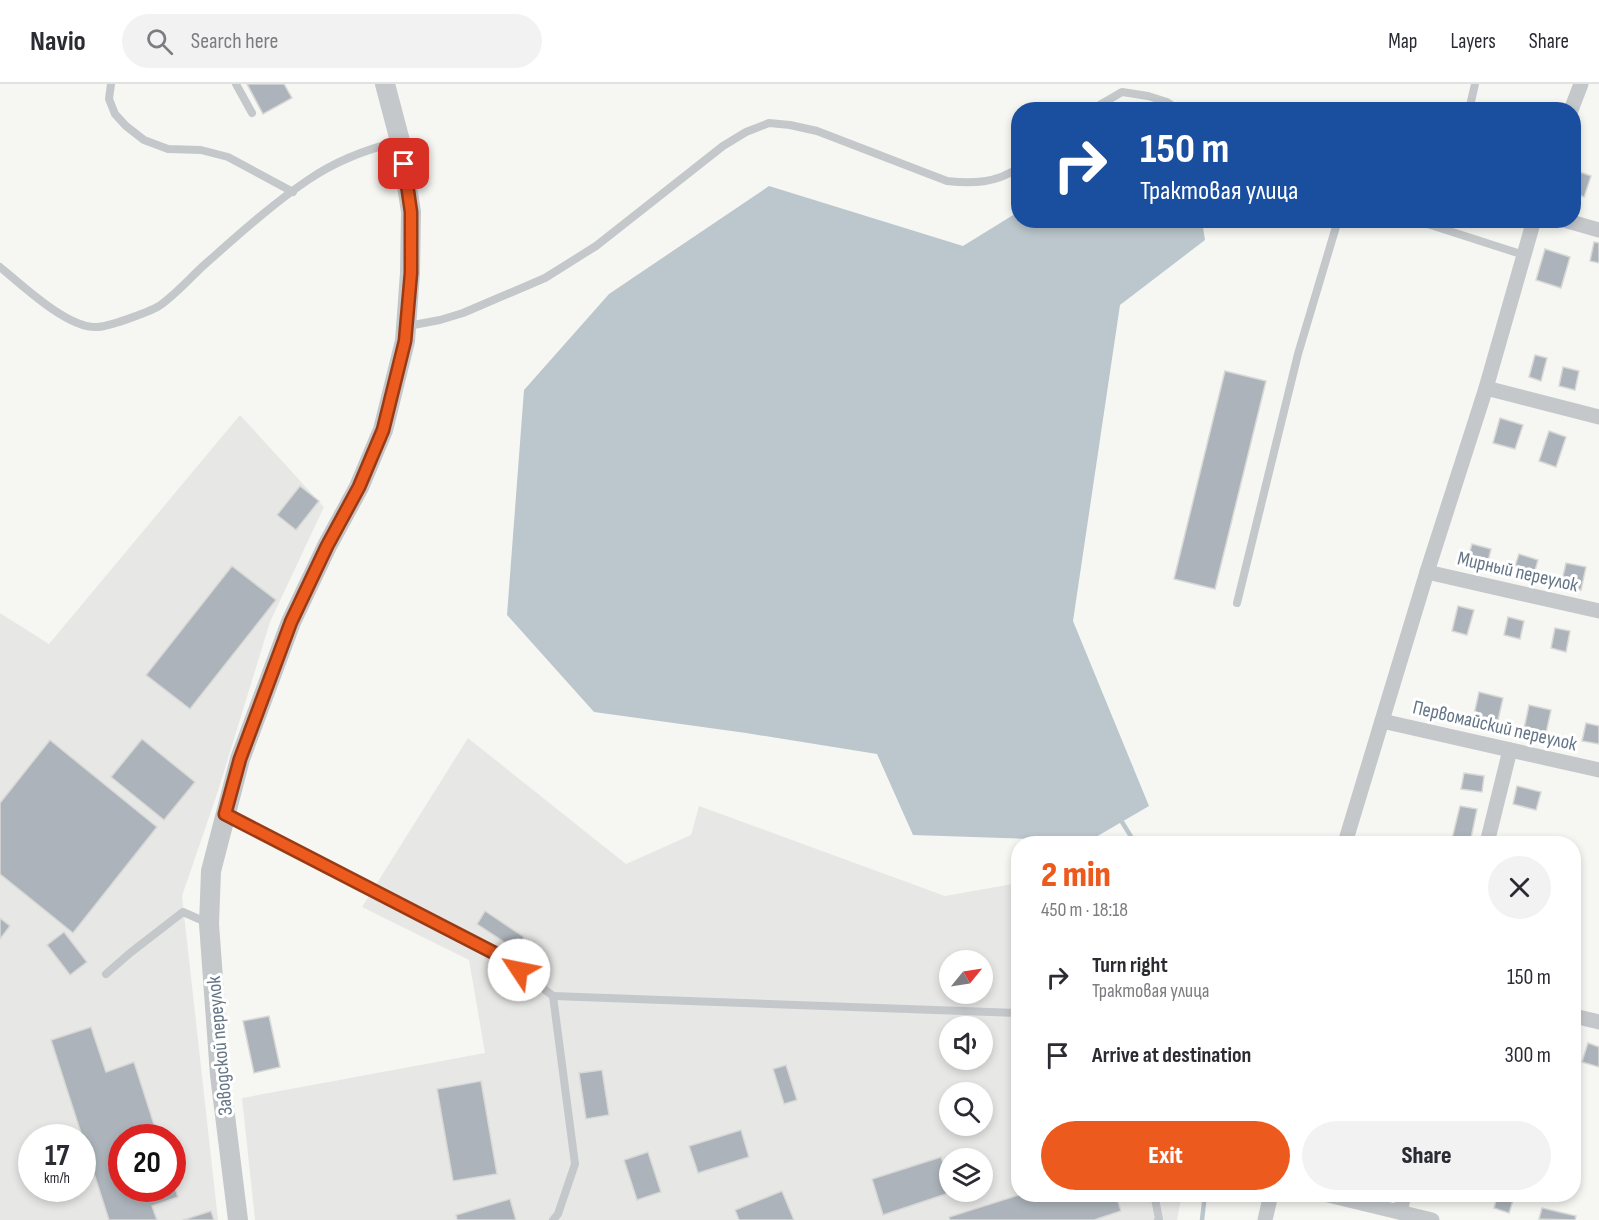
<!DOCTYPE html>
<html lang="en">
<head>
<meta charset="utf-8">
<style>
	body { margin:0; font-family:"Sofia Sans Condensed",sans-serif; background:#f2f2f3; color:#2b2b33; height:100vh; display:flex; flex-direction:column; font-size:22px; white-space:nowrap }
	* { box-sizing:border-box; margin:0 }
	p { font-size:20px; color:#7c7c81 }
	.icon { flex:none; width:33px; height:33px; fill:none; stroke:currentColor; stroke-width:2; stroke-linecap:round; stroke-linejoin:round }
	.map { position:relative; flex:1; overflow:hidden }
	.details { position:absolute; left:1011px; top:752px; width:570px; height:366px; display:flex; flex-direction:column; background:#fff; border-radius:24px; box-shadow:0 3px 9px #0003 }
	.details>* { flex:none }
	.guide { position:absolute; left:1011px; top:18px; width:570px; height:126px; border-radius:24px; box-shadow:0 3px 9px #0003; background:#1a4fa0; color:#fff; overflow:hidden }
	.needle { width:39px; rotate:60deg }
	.tools { position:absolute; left:939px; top:866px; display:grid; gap:12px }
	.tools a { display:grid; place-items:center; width:54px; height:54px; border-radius:50%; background:#fff; box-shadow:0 3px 9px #0003; font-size:30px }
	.speed { position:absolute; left:18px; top:1040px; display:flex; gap:12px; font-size:30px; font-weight:700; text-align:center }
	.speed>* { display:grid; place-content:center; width:78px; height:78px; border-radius:50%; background:#fff; box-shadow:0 3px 9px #0003; line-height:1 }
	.speed small { font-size:15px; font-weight:400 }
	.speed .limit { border:9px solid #d22; background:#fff; color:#111 }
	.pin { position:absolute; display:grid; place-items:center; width:51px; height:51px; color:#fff; margin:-26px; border-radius:12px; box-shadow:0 3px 9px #0006 }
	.me { position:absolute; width:66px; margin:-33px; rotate:304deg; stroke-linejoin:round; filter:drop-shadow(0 0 4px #0008) }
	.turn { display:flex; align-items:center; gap:21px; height:126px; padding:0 30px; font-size:27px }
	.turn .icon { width:78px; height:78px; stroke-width:2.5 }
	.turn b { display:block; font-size:42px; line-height:51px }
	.round { display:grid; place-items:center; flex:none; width:63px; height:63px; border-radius:32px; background:#f2f2f3 }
	.head { display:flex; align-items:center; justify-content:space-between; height:102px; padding:0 30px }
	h1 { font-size:36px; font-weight:800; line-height:45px; color:#ec5a1e }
	.primary-button { display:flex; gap:12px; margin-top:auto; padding:12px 30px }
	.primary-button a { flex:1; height:69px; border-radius:36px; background:#ec5a1e; color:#fff; font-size:24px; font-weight:800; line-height:69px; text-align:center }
	.primary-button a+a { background:#f2f2f3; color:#2b2b33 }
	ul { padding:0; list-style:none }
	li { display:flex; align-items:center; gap:18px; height:78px; padding:0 30px }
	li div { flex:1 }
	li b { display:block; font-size:22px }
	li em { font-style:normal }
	header { display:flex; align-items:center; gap:36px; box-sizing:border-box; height:84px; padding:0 30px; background:#fff; border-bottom:2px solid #e1e1e2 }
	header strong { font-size:28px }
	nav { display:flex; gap:33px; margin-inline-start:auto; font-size:21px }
	.search { width:420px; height:54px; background:#f2f2f3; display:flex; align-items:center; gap:15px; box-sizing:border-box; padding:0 21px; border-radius:33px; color:#7c7c81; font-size:22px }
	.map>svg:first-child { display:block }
</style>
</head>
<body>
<header>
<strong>Navio</strong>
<div class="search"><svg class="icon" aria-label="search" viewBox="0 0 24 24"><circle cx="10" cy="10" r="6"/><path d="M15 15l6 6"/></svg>Search here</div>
<nav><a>Map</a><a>Layers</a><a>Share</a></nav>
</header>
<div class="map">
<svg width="1599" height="1136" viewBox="0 0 1599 1136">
	<rect width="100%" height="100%" fill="#f6f7f3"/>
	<!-- built -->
	<g fill="#e7e8e6" fill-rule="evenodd">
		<path d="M 240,331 L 324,423 L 270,538 L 218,707 L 182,812 L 218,1136 L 0,1136 L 0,529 L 49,560 ZM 32,1053 L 82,1053 L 82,1104 L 32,1104 ZM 122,1053 L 172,1053 L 172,1104 L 122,1104 Z"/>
		<path d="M 468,654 L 626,780 L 691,751 L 699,722 L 945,812 L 1018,799 L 1018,1110 L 1182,1110 L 1177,1136 L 255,1136 L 242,1014 L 485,969 L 469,876 L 362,823 ZM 950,876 L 982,876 L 982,909 L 950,909 ZM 950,942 L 982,942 L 982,975 L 950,975 ZM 950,1008 L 982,1008 L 982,1041 L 950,1041 ZM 950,1074 L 982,1074 L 982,1107 L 950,1107 Z"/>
	</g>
	<!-- water -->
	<polygon fill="#bbc7cc" points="769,102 963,162 1018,128 1018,136 1202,137 1205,156 1120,221 1073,537 1149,722 1089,757 913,751 877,670 746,649 594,628 507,531 524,306 609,210"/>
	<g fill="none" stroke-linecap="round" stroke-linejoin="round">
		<!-- stream -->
		<g stroke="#bbc7cc" stroke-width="4.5">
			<polyline points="1122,738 1135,759"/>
			<polyline points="1202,1136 1205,1110"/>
		</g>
	</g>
	<!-- building -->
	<g fill="#acb3ba" stroke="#d8d8d6" stroke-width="1.5">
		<polygon points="247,0 284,0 292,14 263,30"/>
		<polygon points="1574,86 1591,92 1584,113 1574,109"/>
		<polygon points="1594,158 1599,159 1599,179 1590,177"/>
		<polygon points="1545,165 1570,173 1561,204 1536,196"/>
		<polygon points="1535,271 1547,274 1541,297 1529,293"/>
		<polygon points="1563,283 1579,287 1575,306 1559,302"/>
		<polygon points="1225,287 1266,297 1215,505 1174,495"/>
		<polygon points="1500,334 1523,341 1515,365 1493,359"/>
		<polygon points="1549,347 1566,353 1556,383 1539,377"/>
		<polygon points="300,402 319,417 296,446 277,431"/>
		<polygon points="1472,460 1491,465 1486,486 1466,481"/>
		<polygon points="1519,470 1538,476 1532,497 1512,491"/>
		<polygon points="1566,479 1586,483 1581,506 1561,501"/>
		<polygon points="232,482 276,516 190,625 146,591"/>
		<polygon points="1458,522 1474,526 1467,551 1452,547"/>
		<polygon points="1508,533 1524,537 1520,555 1504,551"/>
		<polygon points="1555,544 1570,547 1566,568 1551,564"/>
		<polygon points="1479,608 1503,614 1498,636 1474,631"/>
		<polygon points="1529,621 1551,626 1546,649 1524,645"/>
		<polygon points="1586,639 1599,642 1599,660 1582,657"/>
		<polygon points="142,655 195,698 164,736 111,693"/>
		<polygon points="50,656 157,743 73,849 0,790 0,719"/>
		<polygon points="1464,689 1484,692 1482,708 1461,705"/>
		<polygon points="1517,702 1541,708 1536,726 1513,720"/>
		<polygon points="1460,722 1477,725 1470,759 1451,759"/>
		<polygon points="485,827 524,853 516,866 477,840"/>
		<polygon points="0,834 10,842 0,855"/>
		<polygon points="64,848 87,878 70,891 47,861"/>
		<polygon points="269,932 280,983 254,989 243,937"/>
		<polygon points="91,943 106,988 134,978 158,1053 122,1053 122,1104 172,1104 172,1096 178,1113 152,1122 157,1136 109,1136 51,956"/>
		<polygon points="1588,959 1599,963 1599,983 1582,978"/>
		<polygon points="786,981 797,1016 784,1020 773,985"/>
		<polygon points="602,986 609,1031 586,1035 579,989"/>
		<polygon points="481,997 497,1090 453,1097 437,1005"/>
		<polygon points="741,1046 749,1073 698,1089 689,1062"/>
		<polygon points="648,1068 661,1108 637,1116 624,1076"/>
		<polygon points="941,1073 950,1100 950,1107 952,1108 883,1131 872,1095"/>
		<polygon points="782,1107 794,1136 739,1136 735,1126"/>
		<polygon points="1022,1110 1116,1110 1121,1127 1094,1136 950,1136 949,1133"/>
		<polygon points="1498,1110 1515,1110 1509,1129 1494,1124"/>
		<polygon points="510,1115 516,1136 457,1136 456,1131"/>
		<polygon points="1542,1124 1576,1132 1575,1136 1539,1135"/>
		<polygon points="211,1127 214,1136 183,1136"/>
	</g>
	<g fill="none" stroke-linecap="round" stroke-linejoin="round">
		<!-- service -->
		<g stroke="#c4c8cb" stroke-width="8">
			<polyline points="111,0 109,15 115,30 126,42 144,56 168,65 201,66 228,73 293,108"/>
			<polyline points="236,0 252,29"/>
			<polyline points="1091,26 1122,8 1148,12 1167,18 1179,26"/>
			<polyline points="1469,26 1475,0"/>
			<polyline points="1415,136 1524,171"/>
			<path d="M 0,183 C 22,201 66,243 95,243 C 106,244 149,228 159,222 C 175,211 189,195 203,182 C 237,152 271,121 308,96 C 337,76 367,65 400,57"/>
			<path d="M 408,242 L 440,236 L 463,229 L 545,194 L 596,162 L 723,62 L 746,48 L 769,39 L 790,41 L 817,47 L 947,97 C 972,100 997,99 1018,84"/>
			<polyline points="1237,519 1298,270 1338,136"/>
			<polyline points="226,730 502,873 553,912 575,1080 558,1130 553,1136"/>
			<polyline points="106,890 130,869 183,828 208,839"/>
			<polyline points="553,912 1018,929"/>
			<polyline points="1154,1110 1159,1135 1158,1136"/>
		</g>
		<!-- minor -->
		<g stroke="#c4c8cb" stroke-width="15">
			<polyline points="1571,26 1581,0"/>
			<polyline points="1564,136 1599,146"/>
			<polyline points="1486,304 1599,333"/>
			<polyline points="1427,488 1599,527"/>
			<polyline points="1382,637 1599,686"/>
			<polyline points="1345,759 1427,488 1486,304 1534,136"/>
			<polyline points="1487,759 1510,666"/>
			<polyline points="1574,932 1599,938"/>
			<polyline points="1324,1110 1432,1136"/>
			<polyline points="1400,1128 1404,1110"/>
			<polyline points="1265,1136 1271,1110"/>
		</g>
		<!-- tertiary -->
		<polyline stroke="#c4c8cb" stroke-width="20" points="238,1136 220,991 209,840 211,787 240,675 291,538 327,462 359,403 383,346 405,257 410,189 411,128 400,57 385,0"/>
	</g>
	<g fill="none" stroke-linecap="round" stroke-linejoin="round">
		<!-- route casing -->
		<g stroke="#993a14" stroke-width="15">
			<polyline id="route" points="404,80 411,128 411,189 405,257 383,346 359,403 327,462 291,538 240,675 225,730 502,873 519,886"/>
		</g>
		<!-- route -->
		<use href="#route" stroke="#ec5a1e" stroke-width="10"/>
	</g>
	<g text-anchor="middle" stroke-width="6" stroke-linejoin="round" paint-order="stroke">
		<!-- street labels -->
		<g font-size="20" fill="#647586" stroke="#fff">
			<text transform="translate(1518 487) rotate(13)" y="7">Мирный переулок</text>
			<text transform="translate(1495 641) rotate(13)" y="7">Первомайский переулок</text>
			<text transform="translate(219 962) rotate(-95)" y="7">Заводской переулок</text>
		</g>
	</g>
</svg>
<div class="tools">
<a><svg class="needle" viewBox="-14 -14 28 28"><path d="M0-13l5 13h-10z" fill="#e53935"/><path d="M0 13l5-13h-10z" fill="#7c7c81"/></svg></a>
<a><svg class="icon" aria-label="sound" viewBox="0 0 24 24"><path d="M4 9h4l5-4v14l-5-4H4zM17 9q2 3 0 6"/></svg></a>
<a><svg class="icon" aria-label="search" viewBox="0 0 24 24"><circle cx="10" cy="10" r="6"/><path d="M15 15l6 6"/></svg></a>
<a><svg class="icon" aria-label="layers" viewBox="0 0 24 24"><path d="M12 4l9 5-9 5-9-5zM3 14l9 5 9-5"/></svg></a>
</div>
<div class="speed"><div>17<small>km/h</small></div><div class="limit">20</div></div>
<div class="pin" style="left:404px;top:80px;background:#d93025"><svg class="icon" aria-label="arrive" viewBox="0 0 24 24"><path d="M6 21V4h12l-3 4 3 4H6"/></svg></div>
<svg class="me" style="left:519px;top:886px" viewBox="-20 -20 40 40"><circle r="19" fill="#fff"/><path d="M0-13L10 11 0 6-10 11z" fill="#ec5a1e"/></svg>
<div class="guide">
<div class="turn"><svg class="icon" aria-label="right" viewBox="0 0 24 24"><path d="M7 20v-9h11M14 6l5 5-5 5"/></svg><div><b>150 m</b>Трактовая улица</div></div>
</div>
<section class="details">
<div class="head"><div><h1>2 min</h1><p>450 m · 18:18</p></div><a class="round"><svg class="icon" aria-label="close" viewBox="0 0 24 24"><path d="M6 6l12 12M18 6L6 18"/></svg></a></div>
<ul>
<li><svg class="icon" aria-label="right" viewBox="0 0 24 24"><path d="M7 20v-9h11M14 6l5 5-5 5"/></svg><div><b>Turn right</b><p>Трактовая улица</p></div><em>150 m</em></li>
<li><svg class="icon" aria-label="arrive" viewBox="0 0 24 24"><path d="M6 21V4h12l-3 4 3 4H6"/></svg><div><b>Arrive at destination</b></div><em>300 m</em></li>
</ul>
<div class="primary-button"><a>Exit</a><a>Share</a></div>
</section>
</div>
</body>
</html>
